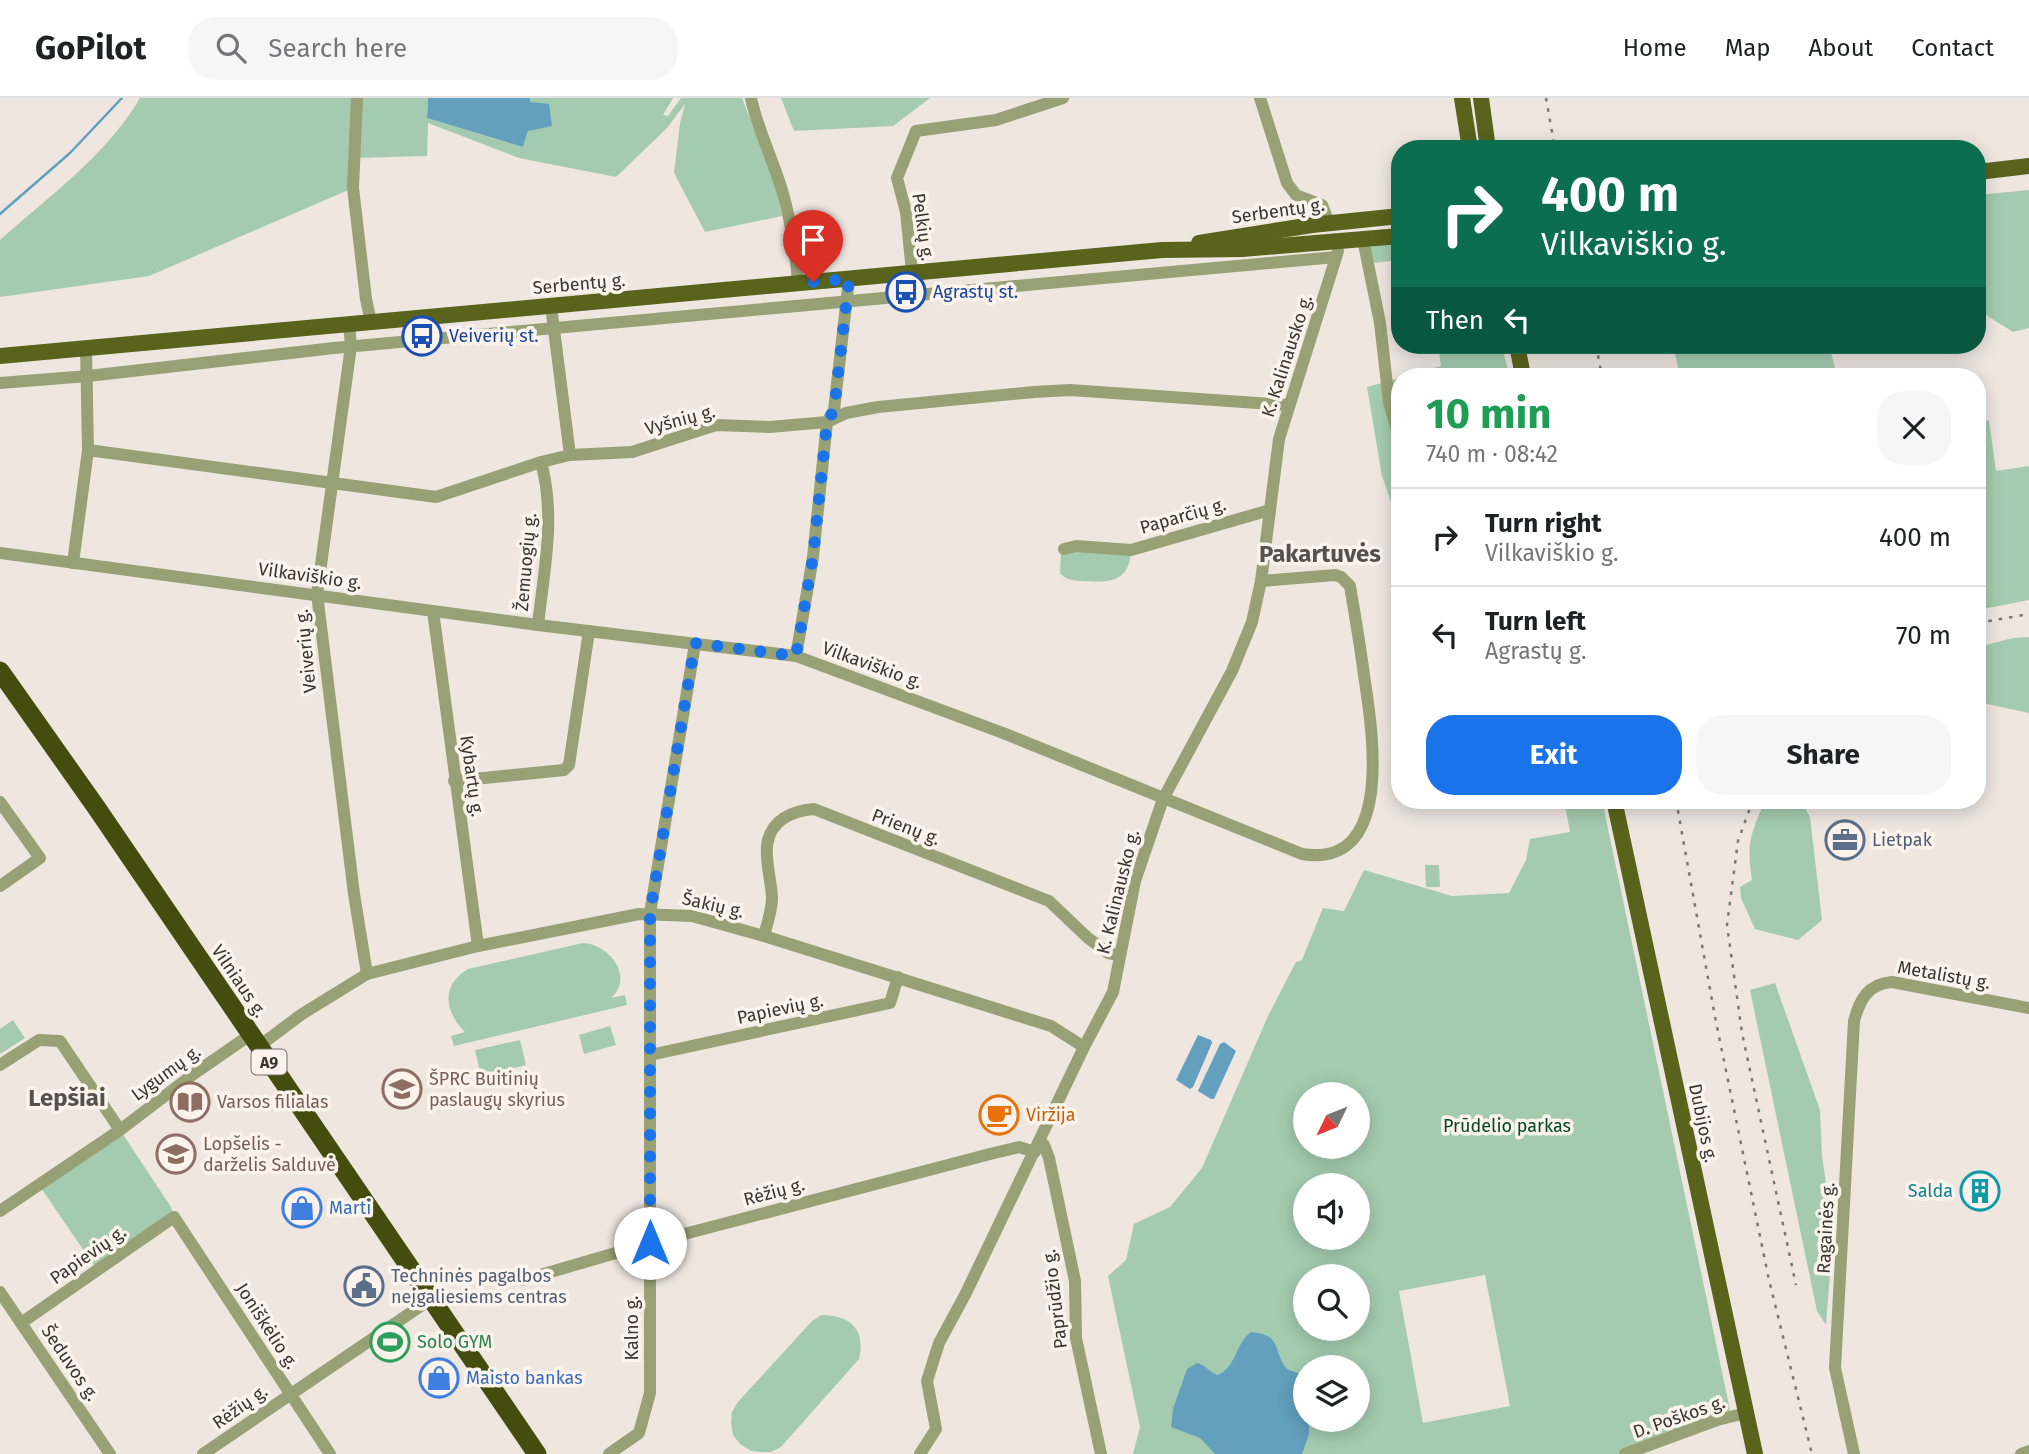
<!DOCTYPE html>
<html lang="en">
<head>
<meta charset="utf-8">
<style>
	body { margin:0; font-family:"Fira Sans",sans-serif; background:#f6f6f6; color:#202124; height:100vh; display:flex; flex-direction:column; font-size:26px; white-space:nowrap }
	* { box-sizing:border-box; margin:0 }
	p { font-size:23px; color:#757577 }
	.icon { flex:none; width:38px; height:38px; fill:none; stroke:currentColor; stroke-width:2; stroke-linecap:round; stroke-linejoin:round }
	.map { position:relative; flex:1; overflow:hidden }
	.side { position:absolute; left:1391px; top:270px; width:595px; height:441px; display:flex; flex-direction:column; background:#fff; border-radius:28px; box-shadow:0 4px 18px #0003 }
	.side>* { flex:none }
	.banner { position:absolute; left:1391px; top:42px; width:595px; height:214px; border-radius:28px; box-shadow:0 4px 18px #0003; background:#0b6e4f; color:#fff; overflow:hidden }
	.needle { width:46px; rotate:227deg }
	.tools { position:absolute; left:1293px; top:984px; display:grid; gap:14px }
	.tools a { display:grid; place-items:center; width:77px; height:77px; border-radius:50%; background:#fff; box-shadow:0 4px 18px #0003; font-size:35px }
	.pin { position:absolute; display:grid; place-items:center; width:60px; height:60px; color:#fff; margin:-72px -30px; border-radius:50% 50% 50% 0; rotate:-45deg; box-shadow:0 0 7px #0007 }
	.pin .icon { rotate:45deg }
	.me { position:absolute; width:77px; margin:-38px; rotate:0deg; stroke-linejoin:round; filter:drop-shadow(0 0 5px #0008) }
	.turn { display:flex; align-items:center; gap:24px; height:147px; padding:0 35px; font-size:32px }
	.turn .icon { width:91px; height:91px; stroke-width:2.5 }
	.turn b { display:block; font-size:49px; line-height:60px }
	.then { display:flex; align-items:center; height:66px; padding:0 35px; background:#0003; gap:14px; font-size:26px }
	.round { display:grid; place-items:center; flex:none; width:74px; height:74px; border-radius:28px; background:#f6f6f6 }
	.head { display:flex; align-items:center; justify-content:space-between; height:119px; padding:0 35px }
	h1 { font-size:42px; font-weight:700; line-height:52px; color:#1e9e55 }
	.button { display:flex; gap:14px; margin-top:auto; padding:14px 35px }
	.button a { flex:1; height:80px; border-radius:28px; background:#1a73e8; color:#fff; font-size:28px; font-weight:700; line-height:80px; text-align:center }
	.button a+a { background:#f6f6f6; color:#202124 }
	ul { padding:0; list-style:none }
	li { display:flex; align-items:center; gap:21px; height:98px; padding:0 35px; border-top:2px solid #e0e0e0 }
	li div { flex:1 }
	li b { display:block; font-size:26px }
	li em { font-style:normal }
	header { display:flex; align-items:center; gap:42px; box-sizing:border-box; height:98px; padding:0 35px; background:#fff; border-bottom:2px solid #e0e0e0 }
	header strong { font-size:33px }
	nav { display:flex; gap:38px; margin-inline-start:auto; font-size:24px }
	.search { width:490px; height:63px; background:#f6f6f6; display:flex; align-items:center; gap:18px; box-sizing:border-box; padding:0 24px; border-radius:28px; color:#757577; font-size:26px }
	.map>svg:first-child { display:block }
</style>
</head>
<body>
<header>
<strong>GoPilot</strong>
<div class="search"><svg class="icon" aria-label="search" viewBox="0 0 24 24"><circle cx="10" cy="10" r="6"/><path d="M15 15l6 6"/></svg>Search here</div>
<nav><a>Home</a><a>Map</a><a>About</a><a>Contact</a></nav>
</header>
<div class="map">
<svg width="2029" height="1356" viewBox="0 0 2029 1356">
	<rect width="100%" height="100%" fill="#efe6e0"/>
	<!-- green -->
	<g fill="#a4cbaf" fill-rule="evenodd">
		<path d="M 140,0 L 428,0 L 427,20 L 523,49 L 528,33 L 530,0 L 673,0 L 663,17 L 668,18 L 681,0 L 742,0 L 775,86 L 782,118 L 705,134 L 674,75 L 680,25 L 685,6 L 667,30 L 616,79 L 519,60 L 428,25 L 427,58 L 354,60 L 353,90 L 149,178 L 0,199 L 0,142 C 48,99 107,57 140,0 Z"/>
		<polygon points="781,0 930,0 893,28 794,33"/>
		<polygon points="2029,92 2029,230 2013,234 1978,212 1978,97"/>
		<polygon points="1400,143 1400,162 1373,165 1370,145"/>
		<polygon points="1438,247 1501,247 1510,278 1406,278 1441,268"/>
		<polygon points="1673,247 1829,247 1837,278 1680,278"/>
		<polygon points="1400,280 1400,430 1382,378 1367,289"/>
		<polygon points="1989,322 1996,373 2029,368 2029,502 1978,512 1978,325"/>
		<path d="M 1131,452 C 1130,483 1111,485 1085,483 C 1075,483 1067,483 1060,475 L 1061,454 Z"/>
		<polygon points="2029,539 2029,615 1978,604 1978,549 2013,540"/>
		<path d="M 1564,702 L 1602,702 L 1730,1312 L 1625,1356 L 1133,1356 L 1140,1329 L 1108,1178 L 1126,1162 L 1134,1126 L 1170,1109 L 1202,1070 L 1268,918 L 1296,864 L 1302,862 L 1323,810 L 1344,813 L 1364,772 L 1452,798 L 1509,795 L 1526,762 L 1530,741 L 1570,734 ZM 1306,996 L 1358,996 L 1358,1048 L 1306,1048 ZM 1306,1087 L 1358,1087 L 1358,1139 L 1306,1139 ZM 1485,1177 L 1510,1308 L 1423,1325 L 1399,1193 ZM 1306,1178 L 1358,1178 L 1358,1230 L 1306,1230 ZM 1306,1269 L 1358,1269 L 1358,1321 L 1306,1321 Z"/>
		<path d="M 1765,702 L 1800,702 L 1810,719 L 1822,822 L 1798,842 L 1755,831 L 1741,800 L 1740,789 L 1752,782 C 1746,745 1751,736 1765,702 Z"/>
		<polygon points="1425,767 1439,767 1440,789 1426,789"/>
		<path d="M 583,845 C 609,846 635,879 611,900 L 625,897 L 627,907 L 454,948 L 451,938 L 465,934 C 444,913 441,887 468,871 Z"/>
		<polygon points="1775,885 1820,1012 1822,1057 1833,1137 1826,1227 1817,1213 1750,892"/>
		<polygon points="13,922 25,940 0,956 0,931"/>
		<polygon points="610,928 616,947 584,956 579,937"/>
		<polygon points="520,942 526,967 481,978 475,952"/>
		<polygon points="120,1032 171,1109 174,1119 97,1172 39,1087"/>
		<path d="M 821,1217 C 850,1217 866,1231 859,1261 L 781,1349 L 771,1354 L 761,1354 L 751,1353 L 740,1346 L 733,1337 L 731,1325 L 732,1314 L 737,1305 L 812,1223 Z"/>
	</g>
	<!-- water -->
	<g fill="#62a0be">
		<polygon points="428,0 530,0 530,4 549,6 552,28 528,33 523,49 427,20"/>
		<polygon points="1198,937 1211,942 1212,945 1193,989 1190,991 1176,982"/>
		<polygon points="1224,944 1236,953 1214,1001 1211,1001 1198,993 1220,946"/>
		<path d="M 1251,1234 C 1283,1237 1272,1252 1287,1271 L 1305,1278 L 1306,1321 L 1309,1321 L 1309,1336 L 1302,1356 L 1215,1356 L 1200,1340 L 1171,1329 L 1173,1311 L 1187,1271 L 1197,1265 C 1206,1267 1209,1274 1218,1277 C 1237,1268 1235,1246 1251,1234 Z"/>
	</g>
	<g fill="none" stroke-linecap="round" stroke-linejoin="round">
		<!-- stream -->
		<polyline stroke="#62a0be" stroke-width="2.5" points="0,116 70,55 122,0"/>
		<!-- minor -->
		<g stroke="#98a175" stroke-width="12">
			<polyline points="357,0 353,90 366,201 371,224"/>
			<path d="M 751,0 C 757,29 770,55 779,83 C 789,111 796,155 798,185"/>
			<polyline points="1260,0 1287,85 1296,97 1322,107 1329,125"/>
			<polyline points="1363,141 1380,225 1389,304 1400,343"/>
			<polyline points="912,174 906,114 897,80 916,33 996,22 1063,0"/>
			<polyline points="551,208 570,357"/>
			<polyline points="349,226 351,248 317,496 354,796 367,876"/>
			<polyline points="0,285 88,278 334,250 1336,159"/>
			<polyline points="88,352 436,399 541,364 570,357 632,354 716,327 770,329 827,324 846,315 878,309 1034,294 1070,292 1288,307"/>
			<polyline points="1064,451 1076,448 1131,452 1270,412"/>
			<path d="M 0,455 L 538,527 L 796,558 L 1003,635 L 1302,756 C 1396,771 1372,631 1364,577 C 1360,547 1355,517 1350,488 L 1341,479 L 1335,477 L 1261,483"/>
			<polyline points="73,465 88,352 86,250"/>
			<polyline points="433,513 478,848"/>
			<path d="M 538,527 C 544,471 556,419 541,364"/>
			<polyline points="796,558 813,459 827,324 834,312 849,181"/>
			<polyline points="454,683 564,672 569,667 589,533"/>
			<polyline points="0,704 40,760 0,788"/>
			<path d="M 764,838 C 767,826 772,812 772,800 C 771,772 755,739 784,720 C 793,714 803,712 814,711 L 1049,803 L 1088,840 L 1108,855 L 1119,857"/>
			<polyline points="258,949 302,916 367,876 478,848 639,816 692,818 764,838 1051,928 1084,949"/>
			<polyline points="650,957 890,905 898,879"/>
			<polyline points="0,967 39,942 60,943 120,1032"/>
			<polyline points="1039,1044 1044,1047 1049,1060 1075,1183 1076,1240 1101,1356"/>
			<polyline points="0,1113 120,1032 195,975 250,937"/>
			<polyline points="523,1182 650,1145 990,1056 1019,1049 1035,1054"/>
			<polyline points="0,1194 110,1356"/>
			<polyline points="21,1225 174,1119 330,1356"/>
			<polyline points="203,1356 431,1201"/>
			<polyline points="609,1356 639,1335 650,1295 650,815 695,546"/>
			<polyline points="920,1356 936,1331 927,1283 939,1245 966,1195 1084,949 1113,894 1135,783 1163,701 1232,573 1252,524 1261,483 1279,341 1338,153"/>
			<polyline points="1625,1356 1717,1322 1746,1315"/>
			<path d="M 1854,1356 L 1835,1270 L 1854,923 C 1860,901 1868,886 1892,884 L 2029,910"/>
			<polyline points="2021,1356 2029,1353"/>
		</g>
		<!-- major -->
		<g stroke="#59631c" stroke-width="16">
			<polyline points="1462,0 1470,51"/>
			<polyline points="1481,0 1488,51"/>
			<polyline points="1978,74 2029,68"/>
			<polyline points="1199,145 1312,127 1400,118"/>
			<polyline points="1517,247 1523,278"/>
			<polyline points="0,258 1162,152 1242,151 1400,138"/>
			<polyline points="1614,702 1755,1356"/>
		</g>
		<!-- highway -->
		<polyline stroke="#444c0e" stroke-width="19" points="0,573 96,709 537,1356"/>
		<!-- rail -->
		<g stroke="#7c7773" stroke-width="2.5" stroke-dasharray="3.5 7" stroke-linecap="butt">
			<polyline points="1546,0 1555,51"/>
			<polyline points="1596,247 1602,278"/>
			<polyline points="1978,525 2029,516"/>
			<polyline points="1676,702 1715,919 1769,1182 1812,1356"/>
			<polyline points="1753,702 1738,743 1727,827 1742,935 1796,1187"/>
		</g>
	</g>
	<g fill="none" stroke-linecap="round" stroke-linejoin="round">
		<!-- route -->
		<polyline stroke="#1a73e8" stroke-width="12" stroke-dasharray="0 21.6" points="650,1145 650,815 695,545 796,558 813,459 827,324 834,312 849,181 813,184"/>
	</g>
	<!-- icons -->
	<defs>
		<g id="bus-ring" transform="scale(2.0125)"><circle r="9.5" fill="#fcf3ed" stroke="#1a4fb4" stroke-width="1.5"/><path d="M-5-6H5V4H4V6H2V4H-2V6H-4V4H-5ZM-3.5-4V0h7V-4ZM-3.5 1.2v1.5H-2V1.2ZM2 1.2v1.5H3.5V1.2Z" fill="#1a4fb4"/></g>
		<g id="office-ring" transform="scale(2.0125)"><circle r="9.5" fill="#fcf3ed" stroke="#5c6f8a" stroke-width="1.5"/><path d="M-6-3h4V-5.5h4V-3h4V5H-6ZM-1-4.5V-3h2v-1.5ZM-6 0V1H6V0Z" fill="#5c6f8a"/></g>
		<g id="school-ring" transform="scale(2.0125)"><circle r="9.5" fill="#fcf3ed" stroke="#8d6e63" stroke-width="1.5"/><path d="M0-5L7-2L0 1L-7-2ZM-4 1L0 2.5L4 1V4Q0 6-4 4Z" fill="#8d6e63"/></g>
		<g id="library-ring" transform="scale(2.0125)"><circle r="9.5" fill="#fcf3ed" stroke="#8d6e63" stroke-width="1.5"/><path d="M-6-4Q-3-5.5-.7-3.5V5Q-3 3-6 4ZM6-4Q3-5.5 .7-3.5V5Q3 3 6 4Z" fill="#8d6e63"/></g>
		<g id="cafe-ring" transform="scale(2.0125)"><circle r="9.5" fill="#fcf3ed" stroke="#e8710a" stroke-width="1.5"/><path d="M-5.5-4.5H6V0H3Q3 3.5 0 3.5H-2.5Q-5.5 3.5-5.5 0ZM3-3.2v2h1.7v-2ZM-6 4.5H4V6H-6Z" fill="#e8710a"/></g>
		<g id="building-ring" transform="scale(2.0125)"><circle r="9.5" fill="#fcf3ed" stroke="#0f9aa8" stroke-width="1.5"/><path d="M-4-6H4V6H1V3H-1V6H-4ZM-2.5-4.3h1.7v1.8h-1.7ZM.8-4.3h1.7v1.8H.8ZM-2.5-1h1.7V.8h-1.7ZM.8-1h1.7V.8H.8Z" fill="#0f9aa8"/></g>
		<g id="shop-ring" transform="scale(2.0125)"><circle r="9.5" fill="#fcf3ed" stroke="#3f7fe0" stroke-width="1.5"/><path d="M-5-2.5h2.3a2.7 3.5 0 0 1 5.4 0H5L5.5 6h-11ZM-1.5-2.5h3a1.5 2.3 0 0 0-3 0Z" fill="#3f7fe0"/></g>
		<g id="civic-ring" transform="scale(2.0125)"><circle r="9.5" fill="#fcf3ed" stroke="#5c6f8a" stroke-width="1.5"/><path d="M-.6-6.5H3V-4.5H.6V-3L4-1V1h2V6H-6V1h2V-1L-.6-3ZM-1.2 2.5V6h2.4V2.5Z" fill="#5c6f8a"/></g>
		<g id="stadium-ring" transform="scale(2.0125)"><circle r="9.5" fill="#fcf3ed" stroke="#2e9e5b" stroke-width="1.5"/><path d="M0-5a6.5 5 0 1 0 0 10a6.5 5 0 1 0 0-10ZM-3.5-1.8h7v3.6h-7Z" fill="#2e9e5b"/></g>
	</defs>
	<g fill-rule="evenodd">
		<use href="#bus-ring" x="906" y="194"/>
		<use href="#bus-ring" x="422" y="238"/>
		<use href="#office-ring" x="1845" y="742"/>
		<use href="#school-ring" x="402" y="991"/>
		<use href="#library-ring" x="190" y="1004"/>
		<use href="#cafe-ring" x="999" y="1017"/>
		<use href="#school-ring" x="176" y="1056"/>
		<use href="#building-ring" x="1980" y="1093"/>
		<use href="#shop-ring" x="302" y="1110"/>
		<use href="#civic-ring" x="364" y="1188"/>
		<use href="#stadium-ring" x="390" y="1244"/>
		<use href="#shop-ring" x="439" y="1280"/>
	</g>
	<g text-anchor="middle" stroke-width="7" stroke-linejoin="round" paint-order="stroke">
		<!-- shield labels -->
		<rect fill="#fcf3ed" stroke="#736e6a" stroke-width="2" x="251.5" y="951.5" width="35" height="25" rx="5"/>
		<g font-size="16" font-weight="bold" fill="#383532">
			<text x="269" y="970">A9</text>
		</g>
		<!-- street labels -->
		<g font-size="18" fill="#383532" stroke="#fcf3ed">
			<text transform="translate(1278 113) rotate(-8)" y="6">Serbentų g.</text>
			<text transform="translate(923 129) rotate(82)" y="6">Pelkių g.</text>
			<text transform="translate(579 186) rotate(-5)" y="6">Serbentų g.</text>
			<text transform="translate(1287 258) rotate(-72)" y="6">K. Kalinausko g.</text>
			<text transform="translate(680 322) rotate(-15)" y="6">Vyšnių g.</text>
			<text transform="translate(1183 418) rotate(-16)" y="6">Paparčių g.</text>
			<text transform="translate(526 464) rotate(-85)" y="6">Žemuogių g.</text>
			<text transform="translate(310 478) rotate(8)" y="6">Vilkaviškio g.</text>
			<text transform="translate(306 553) rotate(-96)" y="6">Veiverių g.</text>
			<text transform="translate(872 567) rotate(20)" y="6">Vilkaviškio g.</text>
			<text transform="translate(472 678) rotate(82)" y="6">Kybartų g.</text>
			<text transform="translate(906 729) rotate(21)" y="6">Prienų g.</text>
			<text transform="translate(1118 794) rotate(-76)" y="6">K. Kalinausko g.</text>
			<text transform="translate(713 807) rotate(13)" y="6">Šakių g.</text>
			<text transform="translate(1944 877) rotate(10)" y="6">Metalistų g.</text>
			<text transform="translate(239 883) rotate(56)" y="6">Vilniaus g.</text>
			<text transform="translate(780 911) rotate(-12)" y="6">Papievių g.</text>
			<text transform="translate(166 975) rotate(-36)" y="6">Lygumų g.</text>
			<text transform="translate(1703 1025) rotate(78)" y="6">Dubijos g.</text>
			<text transform="translate(774 1094) rotate(-15)" y="6">Rėžių g.</text>
			<text transform="translate(1826 1130) rotate(-87)" y="6">Ragainės g.</text>
			<text transform="translate(88 1157) rotate(-35)" y="6">Papievių g.</text>
			<text transform="translate(1055 1201) rotate(-97)" y="6">Paprūdžio g.</text>
			<text transform="translate(267 1228) rotate(57)" y="6">Joniškėlio g.</text>
			<text transform="translate(632 1230) rotate(-90)" y="6">Kalno g.</text>
			<text transform="translate(70 1265) rotate(56)" y="6">Šeduvos g.</text>
			<text transform="translate(240 1309) rotate(-35)" y="6">Rėžių g.</text>
			<text transform="translate(1679 1319) rotate(-19)" y="6">D. Poškos g.</text>
		</g>
		<!-- transit labels -->
		<g font-size="18" fill="#164399" stroke="#fcf3ed" text-anchor="start">
			<text x="933" y="200">Agrastų st.</text>
			<text x="449" y="244">Veiverių st.</text>
		</g>
		<!-- service labels -->
		<g font-size="18" fill="#4e5e75" stroke="#fcf3ed" text-anchor="start">
			<text x="1872" y="748">Lietpak</text>
			<text x="391" y="1184">Techninės pagalbos<tspan x="391" dy="21">neįgaliesiems centras</tspan></text>
		</g>
		<!-- education labels -->
		<g font-size="18" fill="#785e54" stroke="#fcf3ed" text-anchor="start">
			<text x="429" y="987">ŠPRC Buitinių<tspan x="429" dy="21">paslaugų skyrius</tspan></text>
			<text x="217" y="1010">Varsos filialas</text>
			<text x="203" y="1052">Lopšelis -<tspan x="203" dy="21">darželis Salduvė</tspan></text>
		</g>
		<!-- food labels -->
		<g font-size="18" fill="#c56008" stroke="#fcf3ed" text-anchor="start">
			<text x="1026" y="1023">Viržija</text>
		</g>
		<!-- park labels -->
		<g font-size="18" fill="#044725" stroke="#fcf3ed">
			<text x="1507" y="1034">Prūdelio parkas</text>
		</g>
		<!-- culture labels -->
		<g font-size="18" fill="#0d838f" stroke="#fcf3ed" text-anchor="end">
			<text x="1953" y="1099">Salda</text>
		</g>
		<!-- shop labels -->
		<g font-size="18" fill="#366cbe" stroke="#fcf3ed" text-anchor="start">
			<text x="329" y="1116">Marti</text>
			<text x="466" y="1286">Maisto bankas</text>
		</g>
		<!-- leisure labels -->
		<g font-size="18" fill="#27864d" stroke="#fcf3ed" text-anchor="start">
			<text x="417" y="1250">Solo GYM</text>
		</g>
		<!-- district labels -->
		<g font-size="24" font-weight="bold" fill="#58504b" stroke="#fcf3ed">
			<text x="1320" y="464">Pakartuvės</text>
			<text x="67" y="1008">Lepšiai</text>
		</g>
	</g>
</svg>
<div class="tools">
<a><svg class="needle" viewBox="-14 -14 28 28"><path d="M0-13l5 13h-10z" fill="#e53935"/><path d="M0 13l5-13h-10z" fill="#757577"/></svg></a>
<a><svg class="icon" aria-label="sound" viewBox="0 0 24 24"><path d="M4 9h4l5-4v14l-5-4H4zM17 9q2 3 0 6"/></svg></a>
<a><svg class="icon" aria-label="search" viewBox="0 0 24 24"><circle cx="10" cy="10" r="6"/><path d="M15 15l6 6"/></svg></a>
<a><svg class="icon" aria-label="layers" viewBox="0 0 24 24"><path d="M12 4l9 5-9 5-9-5zM3 14l9 5 9-5"/></svg></a>
</div>
<div class="pin" style="left:813px;top:184px;background:#d93025"><svg class="icon" aria-label="arrive" viewBox="0 0 24 24"><path d="M6 21V4h12l-3 4 3 4H6"/></svg></div>
<svg class="me" style="left:650px;top:1145px" viewBox="-20 -20 40 40"><circle r="19" fill="#fff"/><path d="M0-13L10 11 0 6-10 11z" fill="#1a73e8"/></svg>
<div class="banner">
<div class="turn"><svg class="icon" aria-label="right" viewBox="0 0 24 24"><path d="M7 20v-9h11M14 6l5 5-5 5"/></svg><div><b>400 m</b>Vilkaviškio g.</div></div>
<div class="then">Then<svg class="icon" aria-label="left" viewBox="0 0 24 24"><path d="M17 20v-9H6M10 6l-5 5 5 5"/></svg></div>
</div>
<section class="side">
<div class="head"><div><h1>10 min</h1><p>740 m · 08:42</p></div><a class="round"><svg class="icon" aria-label="close" viewBox="0 0 24 24"><path d="M6 6l12 12M18 6L6 18"/></svg></a></div>
<ul>
<li><svg class="icon" aria-label="right" viewBox="0 0 24 24"><path d="M7 20v-9h11M14 6l5 5-5 5"/></svg><div><b>Turn right</b><p>Vilkaviškio g.</p></div><em>400 m</em></li>
<li><svg class="icon" aria-label="left" viewBox="0 0 24 24"><path d="M17 20v-9H6M10 6l-5 5 5 5"/></svg><div><b>Turn left</b><p>Agrastų g.</p></div><em>70 m</em></li>
</ul>
<div class="button"><a>Exit</a><a>Share</a></div>
</section>
</div>
</body>
</html>
